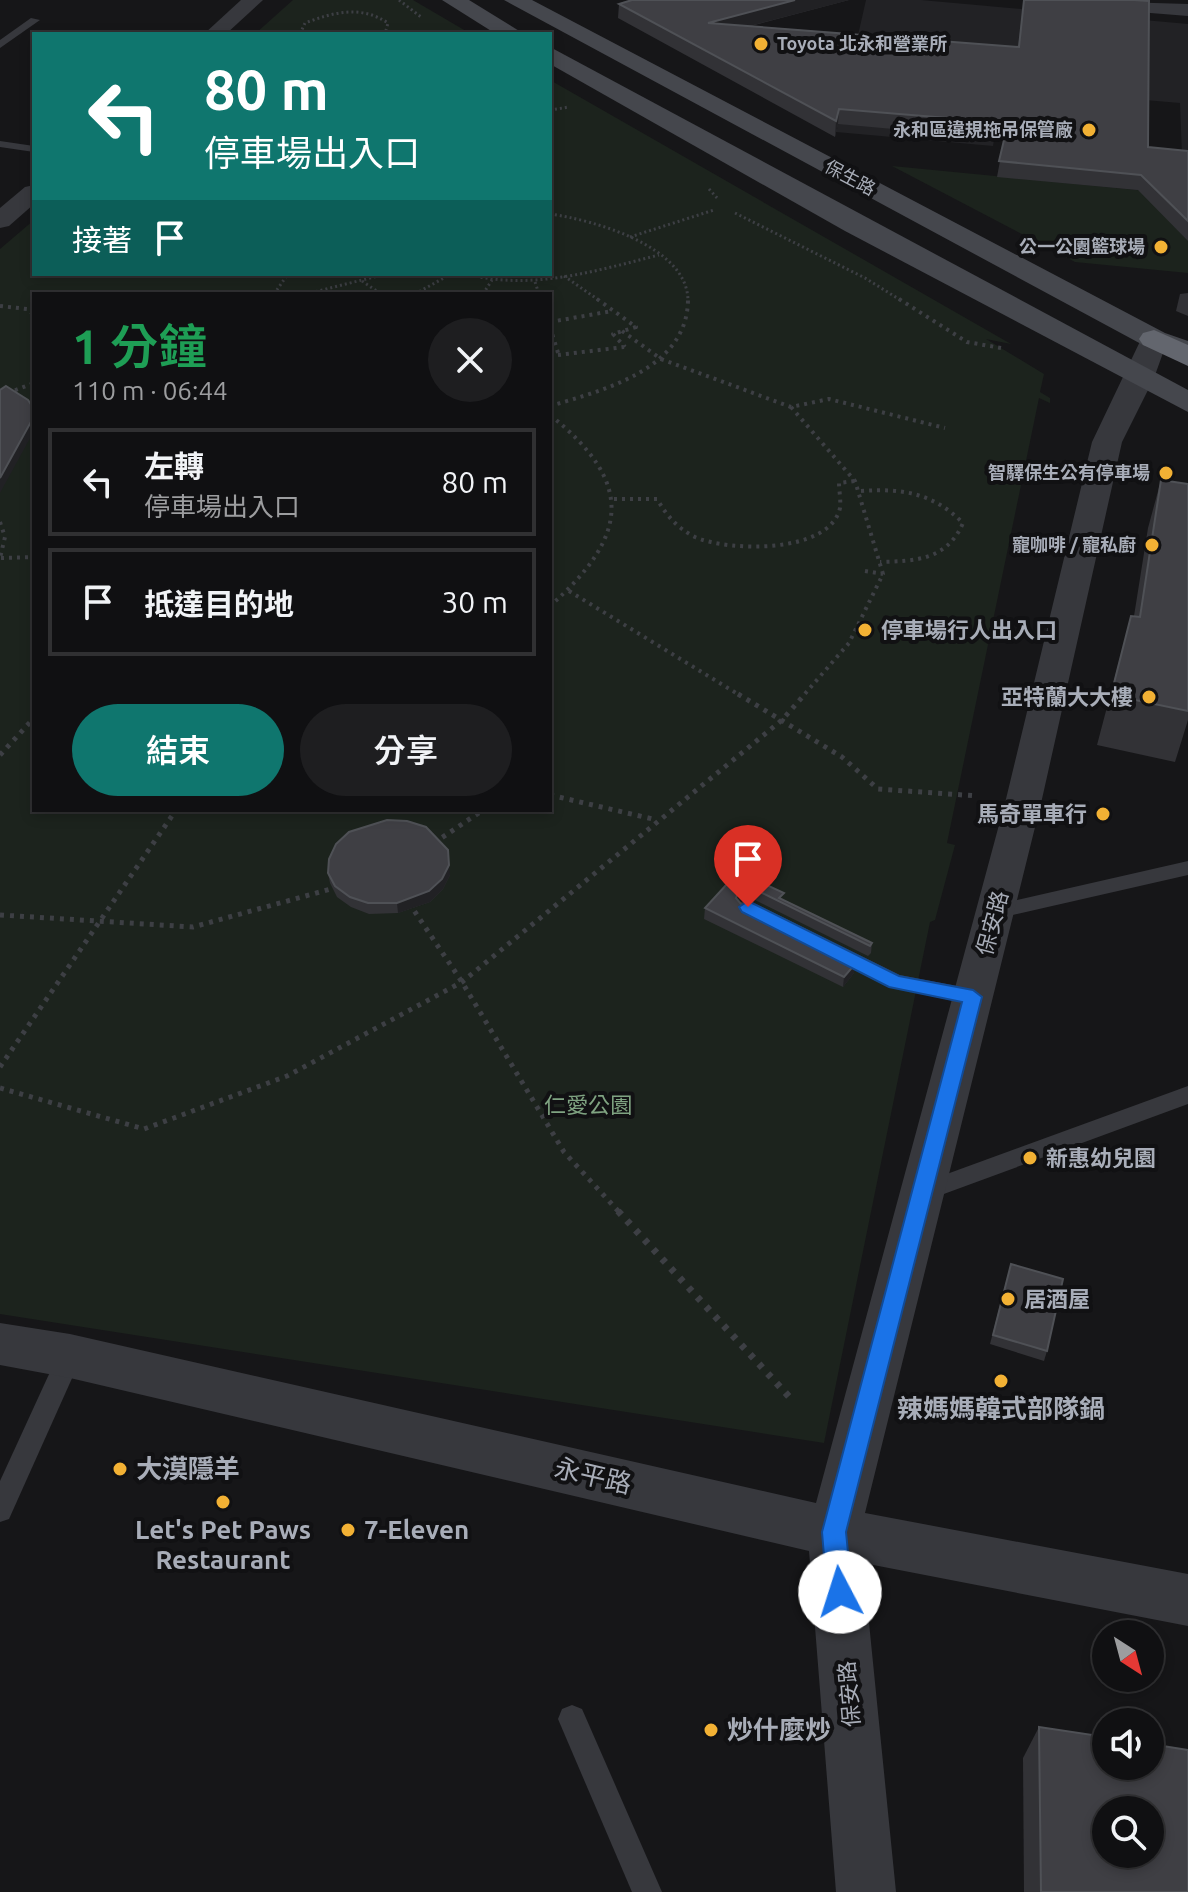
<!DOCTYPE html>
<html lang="zh-TW">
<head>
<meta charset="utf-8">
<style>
	body { margin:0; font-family:Ubuntu,"Noto Sans TC",sans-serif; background:#1e1e20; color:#f1f3f6; height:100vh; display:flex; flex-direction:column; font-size:30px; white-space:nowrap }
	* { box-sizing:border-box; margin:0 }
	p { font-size:26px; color:#9c9d9f }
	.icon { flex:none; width:44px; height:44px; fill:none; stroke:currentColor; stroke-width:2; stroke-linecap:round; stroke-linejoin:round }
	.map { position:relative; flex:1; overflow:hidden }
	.sheet { position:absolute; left:32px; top:292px; width:520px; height:520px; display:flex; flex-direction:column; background:#101012; border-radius:0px; box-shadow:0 4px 12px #0003,0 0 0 2px #303032 }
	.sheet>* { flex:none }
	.banner { position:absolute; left:32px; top:32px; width:520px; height:244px; border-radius:0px; box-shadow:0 4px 12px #0003,0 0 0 2px #303032; background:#0f766e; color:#fff; overflow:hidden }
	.needle { width:52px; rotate:144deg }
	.buttons { position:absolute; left:1092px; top:1620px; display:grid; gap:16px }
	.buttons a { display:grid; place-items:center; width:72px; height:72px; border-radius:50%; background:#101012; box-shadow:0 4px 12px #0003,0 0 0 2px #303032; font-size:40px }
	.pin { position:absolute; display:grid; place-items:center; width:68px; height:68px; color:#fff; margin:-82px -34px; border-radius:50% 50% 50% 0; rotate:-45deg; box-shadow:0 0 8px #0007 }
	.pin .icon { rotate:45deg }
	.me { position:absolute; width:88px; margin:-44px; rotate:355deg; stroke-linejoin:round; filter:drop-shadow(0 0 6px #0008) }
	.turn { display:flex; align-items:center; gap:28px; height:168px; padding:0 40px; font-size:36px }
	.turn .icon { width:104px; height:104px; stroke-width:2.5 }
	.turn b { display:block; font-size:56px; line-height:68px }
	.then { display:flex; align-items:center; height:76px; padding:0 40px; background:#0003; gap:16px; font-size:30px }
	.round { display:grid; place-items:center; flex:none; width:84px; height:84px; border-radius:42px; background:#1e1e20 }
	.headline { display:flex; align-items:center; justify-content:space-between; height:136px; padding:0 40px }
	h1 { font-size:48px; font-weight:600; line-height:60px; color:#1e9e55 }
	.cta { display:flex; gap:16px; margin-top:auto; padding:16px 40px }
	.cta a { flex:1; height:92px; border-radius:48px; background:#0f766e; color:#fff; font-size:32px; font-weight:600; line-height:92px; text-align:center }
	.cta a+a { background:#1e1e20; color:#f1f3f6 }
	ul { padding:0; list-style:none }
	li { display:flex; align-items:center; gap:24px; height:108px; margin:0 16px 12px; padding:0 24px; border:4px solid #303032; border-radius:0px }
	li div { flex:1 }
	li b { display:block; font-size:30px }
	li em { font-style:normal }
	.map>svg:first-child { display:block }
</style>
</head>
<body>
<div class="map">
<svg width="1188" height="1892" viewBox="0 0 1188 1892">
	<rect width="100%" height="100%" fill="#161618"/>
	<!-- built -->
	<polygon fill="#222225" points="866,0 921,0 1188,24 1188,195 997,177 1183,182 1180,103 1003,88 993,146 836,132"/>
	<!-- green -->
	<g fill="#1c231d" fill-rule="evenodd">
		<polygon points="293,0 413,0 471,34 255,34"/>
		<path d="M 550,80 L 1011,344 L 986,339 L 1044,374 L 1040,392 L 1050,398 L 1050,403 L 1039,398 L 947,843 L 955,845 L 935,920 L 930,922 L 824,1443 L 0,1314 L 0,249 L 34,220 L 34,274 L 550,274 ZM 34,294 L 550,294 L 550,810 L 34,810 Z"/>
		<polygon points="892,166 1188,195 1188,273 1075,262"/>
	</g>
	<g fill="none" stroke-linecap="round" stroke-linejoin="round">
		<!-- path-far3 -->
		<g stroke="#3d3f44" stroke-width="3" stroke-dasharray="2 3" stroke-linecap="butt">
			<polyline points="399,0 421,17"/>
			<path d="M 300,34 L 305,23 C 334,12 361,5 388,23 L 385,34"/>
			<polyline points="550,110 569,107"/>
			<polyline points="709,189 719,200"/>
			<polyline points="735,213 865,278 902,301"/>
			<path d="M 550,214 C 593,220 688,246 688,301"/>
			<polyline points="630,237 714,210"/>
			<path d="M 466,274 C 532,291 595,271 659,255"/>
			<polyline points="564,276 600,301"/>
			<polyline points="362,281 381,294"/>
			<polyline points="535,282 539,294"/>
			<polyline points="274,294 288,274"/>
			<polyline points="306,294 386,274"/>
			<polyline points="415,294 451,274"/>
			<polyline points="483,294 492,280"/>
		</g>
		<!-- path-far2 -->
		<g stroke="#3d3f44" stroke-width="4" stroke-dasharray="3 5" stroke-linecap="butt">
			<polyline points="597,299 636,327 613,334 625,347"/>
			<polyline points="899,299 967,342 1001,348"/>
			<polyline points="0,306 27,309 34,315"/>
			<polyline points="550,322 612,311"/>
			<polyline points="550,327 559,356"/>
			<polyline points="622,331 661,359 791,407 829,399 945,428"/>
			<polyline points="550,356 624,347"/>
			<polyline points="0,396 34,383"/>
			<path d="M 550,406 C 604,390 688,369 688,299"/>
			<polyline points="791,407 855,481 883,574 849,643 803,696"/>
			<path d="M 550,415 C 635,483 629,536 550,606"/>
			<path d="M 861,491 C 902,488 933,493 963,523 C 947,560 916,561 880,562"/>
			<path d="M 614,499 L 657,499 C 667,516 677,528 695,537 C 728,552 830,554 840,508 C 841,500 839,490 839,483 L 855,481"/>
			<polyline points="0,522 5,537 0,558"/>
			<polyline points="1,558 34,557"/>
			<polyline points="865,571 883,574"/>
			<polyline points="569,591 741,696"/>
		</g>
		<!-- path-far1 -->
		<g stroke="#3d3f44" stroke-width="5" stroke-dasharray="4 6" stroke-linecap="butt">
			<polyline points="738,694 842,757 878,789 978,796"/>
			<polyline points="0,755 34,718"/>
			<polyline points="550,795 657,820"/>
			<polyline points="434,843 483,810"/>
			<polyline points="409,903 462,982 564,1152 620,1213"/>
			<polyline points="0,915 193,927 338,887"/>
			<polyline points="0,1067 176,810"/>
			<polyline points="0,1088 144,1129 287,1076 462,982 782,720 805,694"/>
		</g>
		<!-- path -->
		<polyline stroke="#3d3f44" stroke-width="7" stroke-dasharray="5 8" stroke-linecap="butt" points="618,1211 793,1401"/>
		<!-- lane -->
		<g fill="#37383d" fill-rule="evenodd">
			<polygon points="31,18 40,20 0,48 0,40"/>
			<polygon points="0,141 34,146 34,152 0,147"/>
			<polygon points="1188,861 1188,875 995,919 985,912 995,905"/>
			<polygon points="748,900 900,975 973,989 980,992 983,997 980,1002 973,1005 888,987 741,912 738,907 741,902"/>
			<polygon points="1188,1086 1188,1104 922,1202 914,1200 911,1193 914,1186"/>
			<polygon points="70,1345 79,1348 82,1356 9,1519 0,1522 0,1481 61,1348"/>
			<polygon points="572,1705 582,1709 662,1892 632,1892 558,1719 562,1709"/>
		</g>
		<!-- street -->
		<g fill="#37383d" fill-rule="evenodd">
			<polygon points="241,0 263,0 226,34 204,34"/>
			<polygon points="1053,0 1188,4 1188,16 1063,6"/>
			<polygon points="34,185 34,204 9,226 0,228 0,208 25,187"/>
			<polygon points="1154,331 1164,333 1168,339 1154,378 1122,442 1042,799 865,1513 1188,1574 1188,1626 863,1563 896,1892 836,1892 809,1551 70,1378 0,1365 0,1323 70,1334 816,1503 1006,799 1092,442 1144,333"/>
		</g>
		<!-- secondary -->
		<g fill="#45474d" fill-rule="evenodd">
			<polygon points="442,0 469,0 524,34 496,34"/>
			<polygon points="504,0 532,0 1165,333 1188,341 1188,360 1143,345"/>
			<polygon points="550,47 1188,390 1188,412 845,231 550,64"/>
		</g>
		<!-- highway -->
		<polygon fill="#63666e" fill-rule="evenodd" points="1154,330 1188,345 1188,366 1143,345 1139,339 1143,333"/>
	</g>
	<!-- wall -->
	<g fill="#323236">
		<polygon points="632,0 849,0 751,26 1018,47 1024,0 1134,0 1148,147 1188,151 1188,241 1138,190 997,177 1004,139 838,124 835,137 618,18 619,4"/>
		<polygon points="1188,293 1188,316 1176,311 1180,294"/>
		<polygon points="1161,480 1188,484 1188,720 1175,762 1097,745 1131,616 1134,616 1148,528"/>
		<polygon points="738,872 783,900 872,943 871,953 868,956 749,897 738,900 741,904 854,973 843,987 704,919 705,908"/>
		<polygon points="328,873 450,875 443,889 430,902 398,913 369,914 351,907 337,897 330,883"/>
		<polygon points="1008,1274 1047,1351 1044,1361 990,1344"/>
		<polygon points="1039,1727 1188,1892 1024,1892 1023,1758"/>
	</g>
	<!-- shaded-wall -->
	<g fill="#212124">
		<polygon points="795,0 849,0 707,37 708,23"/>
		<polygon points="839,109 838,124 835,137 836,121"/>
		<polygon points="34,409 34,431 0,493 0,478"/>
		<polygon points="448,850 450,875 443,889 430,902 398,913 397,903"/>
		<polygon points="750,887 749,897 738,900 736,898 739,890"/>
		<polygon points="856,963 854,973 843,987 844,977"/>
	</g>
	<!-- building -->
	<g fill="#3f3f44" stroke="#4f5156" stroke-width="2" fill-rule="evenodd">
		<polygon points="632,0 795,0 708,23 1019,47 1024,0 1134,0 1149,1 1148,147 1188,151 1188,221 1141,175 999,161 1008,123 839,109 836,121 619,4"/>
		<polygon points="6,386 28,400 34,409 32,420 0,478 0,390"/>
		<polygon points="1161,480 1188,484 1188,711 1111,695 1131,616 1140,617"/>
		<polygon points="387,820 407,821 426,827 448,850 449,865 442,879 429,891 397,903 368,903 350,897 335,886 328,873 329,859 336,844 349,832"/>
		<polygon points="738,872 784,893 779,898 872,943 870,946 750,887 739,890 736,898 741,904 856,963 844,977 705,908"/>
		<polygon points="1011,1264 1063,1279 1047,1351 993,1335"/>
		<path d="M 1039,1727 L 1106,1737 L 1106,1766 L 1150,1766 L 1150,1744 L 1188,1750 L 1188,1892 L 1041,1892 ZM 1106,1810 L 1150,1810 L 1150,1854 L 1106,1854 Z"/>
	</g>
	<!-- route -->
	<polygon fill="#1a73e8" stroke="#114b97" stroke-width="2" points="748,901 899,976 973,990 982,997 846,1532 852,1592 848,1600 840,1604 831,1600 827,1592 822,1532 962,1002 889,987 742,912 739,907"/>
	<!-- markers -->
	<g fill="#f2b134" stroke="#111113" stroke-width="3">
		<circle cx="761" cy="44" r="8"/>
		<circle cx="1089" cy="130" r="8"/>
		<circle cx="1161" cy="247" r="8"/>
		<circle cx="1166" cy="473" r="8"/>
		<circle cx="1152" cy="545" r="8"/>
		<circle cx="865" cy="630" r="8"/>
		<circle cx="1149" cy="697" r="8"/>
		<circle cx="1103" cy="814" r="8"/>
		<circle cx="1030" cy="1158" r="8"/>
		<circle cx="1008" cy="1299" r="8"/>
		<circle cx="1001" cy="1381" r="8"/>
		<circle cx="120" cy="1469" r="8"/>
		<circle cx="223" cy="1502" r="8"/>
		<circle cx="348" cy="1530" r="8"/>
		<circle cx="711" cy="1730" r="8"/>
	</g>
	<g text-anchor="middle" stroke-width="8" stroke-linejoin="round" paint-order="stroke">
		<!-- far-poi labels -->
		<g font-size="18" font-weight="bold" fill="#a8adb8" stroke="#111113" text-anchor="end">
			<text x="777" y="50" text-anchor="start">Toyota 北永和營業所</text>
			<text x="1073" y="136">永和區違規拖吊保管廠</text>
			<text x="1145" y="253">公一公園籃球場</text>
			<text x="1150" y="479">智驛保生公有停車場</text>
			<text x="1136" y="551">寵咖啡 / 寵私廚</text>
		</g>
		<!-- far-street labels -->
		<g font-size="18" fill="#a8adb8" stroke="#111113">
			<text transform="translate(850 178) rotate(28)" y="6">保生路</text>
		</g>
		<!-- poi labels -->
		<g font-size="22" font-weight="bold" fill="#a8adb8" stroke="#111113" text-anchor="start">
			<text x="881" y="638">停車場行人出入口</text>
			<text x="1133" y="705" text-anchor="end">亞特蘭大大樓</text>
			<text x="1087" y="822" text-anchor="end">馬奇單車行</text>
			<text x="1046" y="1166">新惠幼兒園</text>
			<text x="1024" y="1307">居酒屋</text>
		</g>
		<!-- street labels -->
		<g font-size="22" fill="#a8adb8" stroke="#111113">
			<text transform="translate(992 923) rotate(-75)" y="8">保安路</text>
			<text transform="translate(849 1694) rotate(-95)" y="8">保安路</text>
		</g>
		<!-- park labels -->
		<g font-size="22" fill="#7fa381" stroke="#111113">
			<text x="588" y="1113">仁愛公園</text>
		</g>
		<!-- near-poi labels -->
		<g font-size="26" font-weight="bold" fill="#a8adb8" stroke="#111113" text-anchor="start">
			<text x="1001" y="1418" text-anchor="middle">辣媽媽韓式部隊鍋</text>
			<text x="136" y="1478">大漠隱羊</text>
			<text x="223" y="1539" text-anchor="middle">Let's Pet Paws<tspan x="223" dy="30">Restaurant</tspan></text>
			<text x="364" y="1539">7-Eleven</text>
			<text x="727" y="1739">炒什麼炒</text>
		</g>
		<!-- near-street labels -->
		<g font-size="26" fill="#a8adb8" stroke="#111113">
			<text transform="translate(593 1476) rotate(13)" y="9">永平路</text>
		</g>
	</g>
</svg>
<div class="buttons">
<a><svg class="needle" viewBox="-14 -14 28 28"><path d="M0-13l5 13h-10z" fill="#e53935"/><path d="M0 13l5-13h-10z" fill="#9c9d9f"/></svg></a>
<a><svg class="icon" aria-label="sound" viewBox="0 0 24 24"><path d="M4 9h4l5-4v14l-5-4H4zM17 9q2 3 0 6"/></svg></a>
<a><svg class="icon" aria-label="search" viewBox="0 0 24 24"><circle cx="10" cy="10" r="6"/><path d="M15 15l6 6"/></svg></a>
</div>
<div class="pin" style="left:748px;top:907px;background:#d93025"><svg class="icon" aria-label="arrive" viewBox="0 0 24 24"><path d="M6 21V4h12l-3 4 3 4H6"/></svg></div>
<svg class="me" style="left:840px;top:1592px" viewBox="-20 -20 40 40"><circle r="19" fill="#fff"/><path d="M0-13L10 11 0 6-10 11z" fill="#1a73e8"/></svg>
<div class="banner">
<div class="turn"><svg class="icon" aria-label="left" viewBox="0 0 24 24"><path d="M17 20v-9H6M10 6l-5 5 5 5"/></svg><div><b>80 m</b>停車場出入口</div></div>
<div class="then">接著<svg class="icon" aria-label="arrive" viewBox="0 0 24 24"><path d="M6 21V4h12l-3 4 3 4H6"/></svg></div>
</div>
<section class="sheet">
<div class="headline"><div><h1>1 分鐘</h1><p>110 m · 06:44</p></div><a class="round"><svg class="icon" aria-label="close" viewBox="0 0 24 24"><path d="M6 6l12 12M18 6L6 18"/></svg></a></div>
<ul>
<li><svg class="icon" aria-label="left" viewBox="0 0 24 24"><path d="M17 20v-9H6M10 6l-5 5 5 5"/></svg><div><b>左轉</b><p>停車場出入口</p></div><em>80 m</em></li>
<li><svg class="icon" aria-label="arrive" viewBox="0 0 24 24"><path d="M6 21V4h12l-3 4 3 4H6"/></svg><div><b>抵達目的地</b></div><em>30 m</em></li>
</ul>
<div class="cta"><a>結束</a><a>分享</a></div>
</section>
</div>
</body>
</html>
